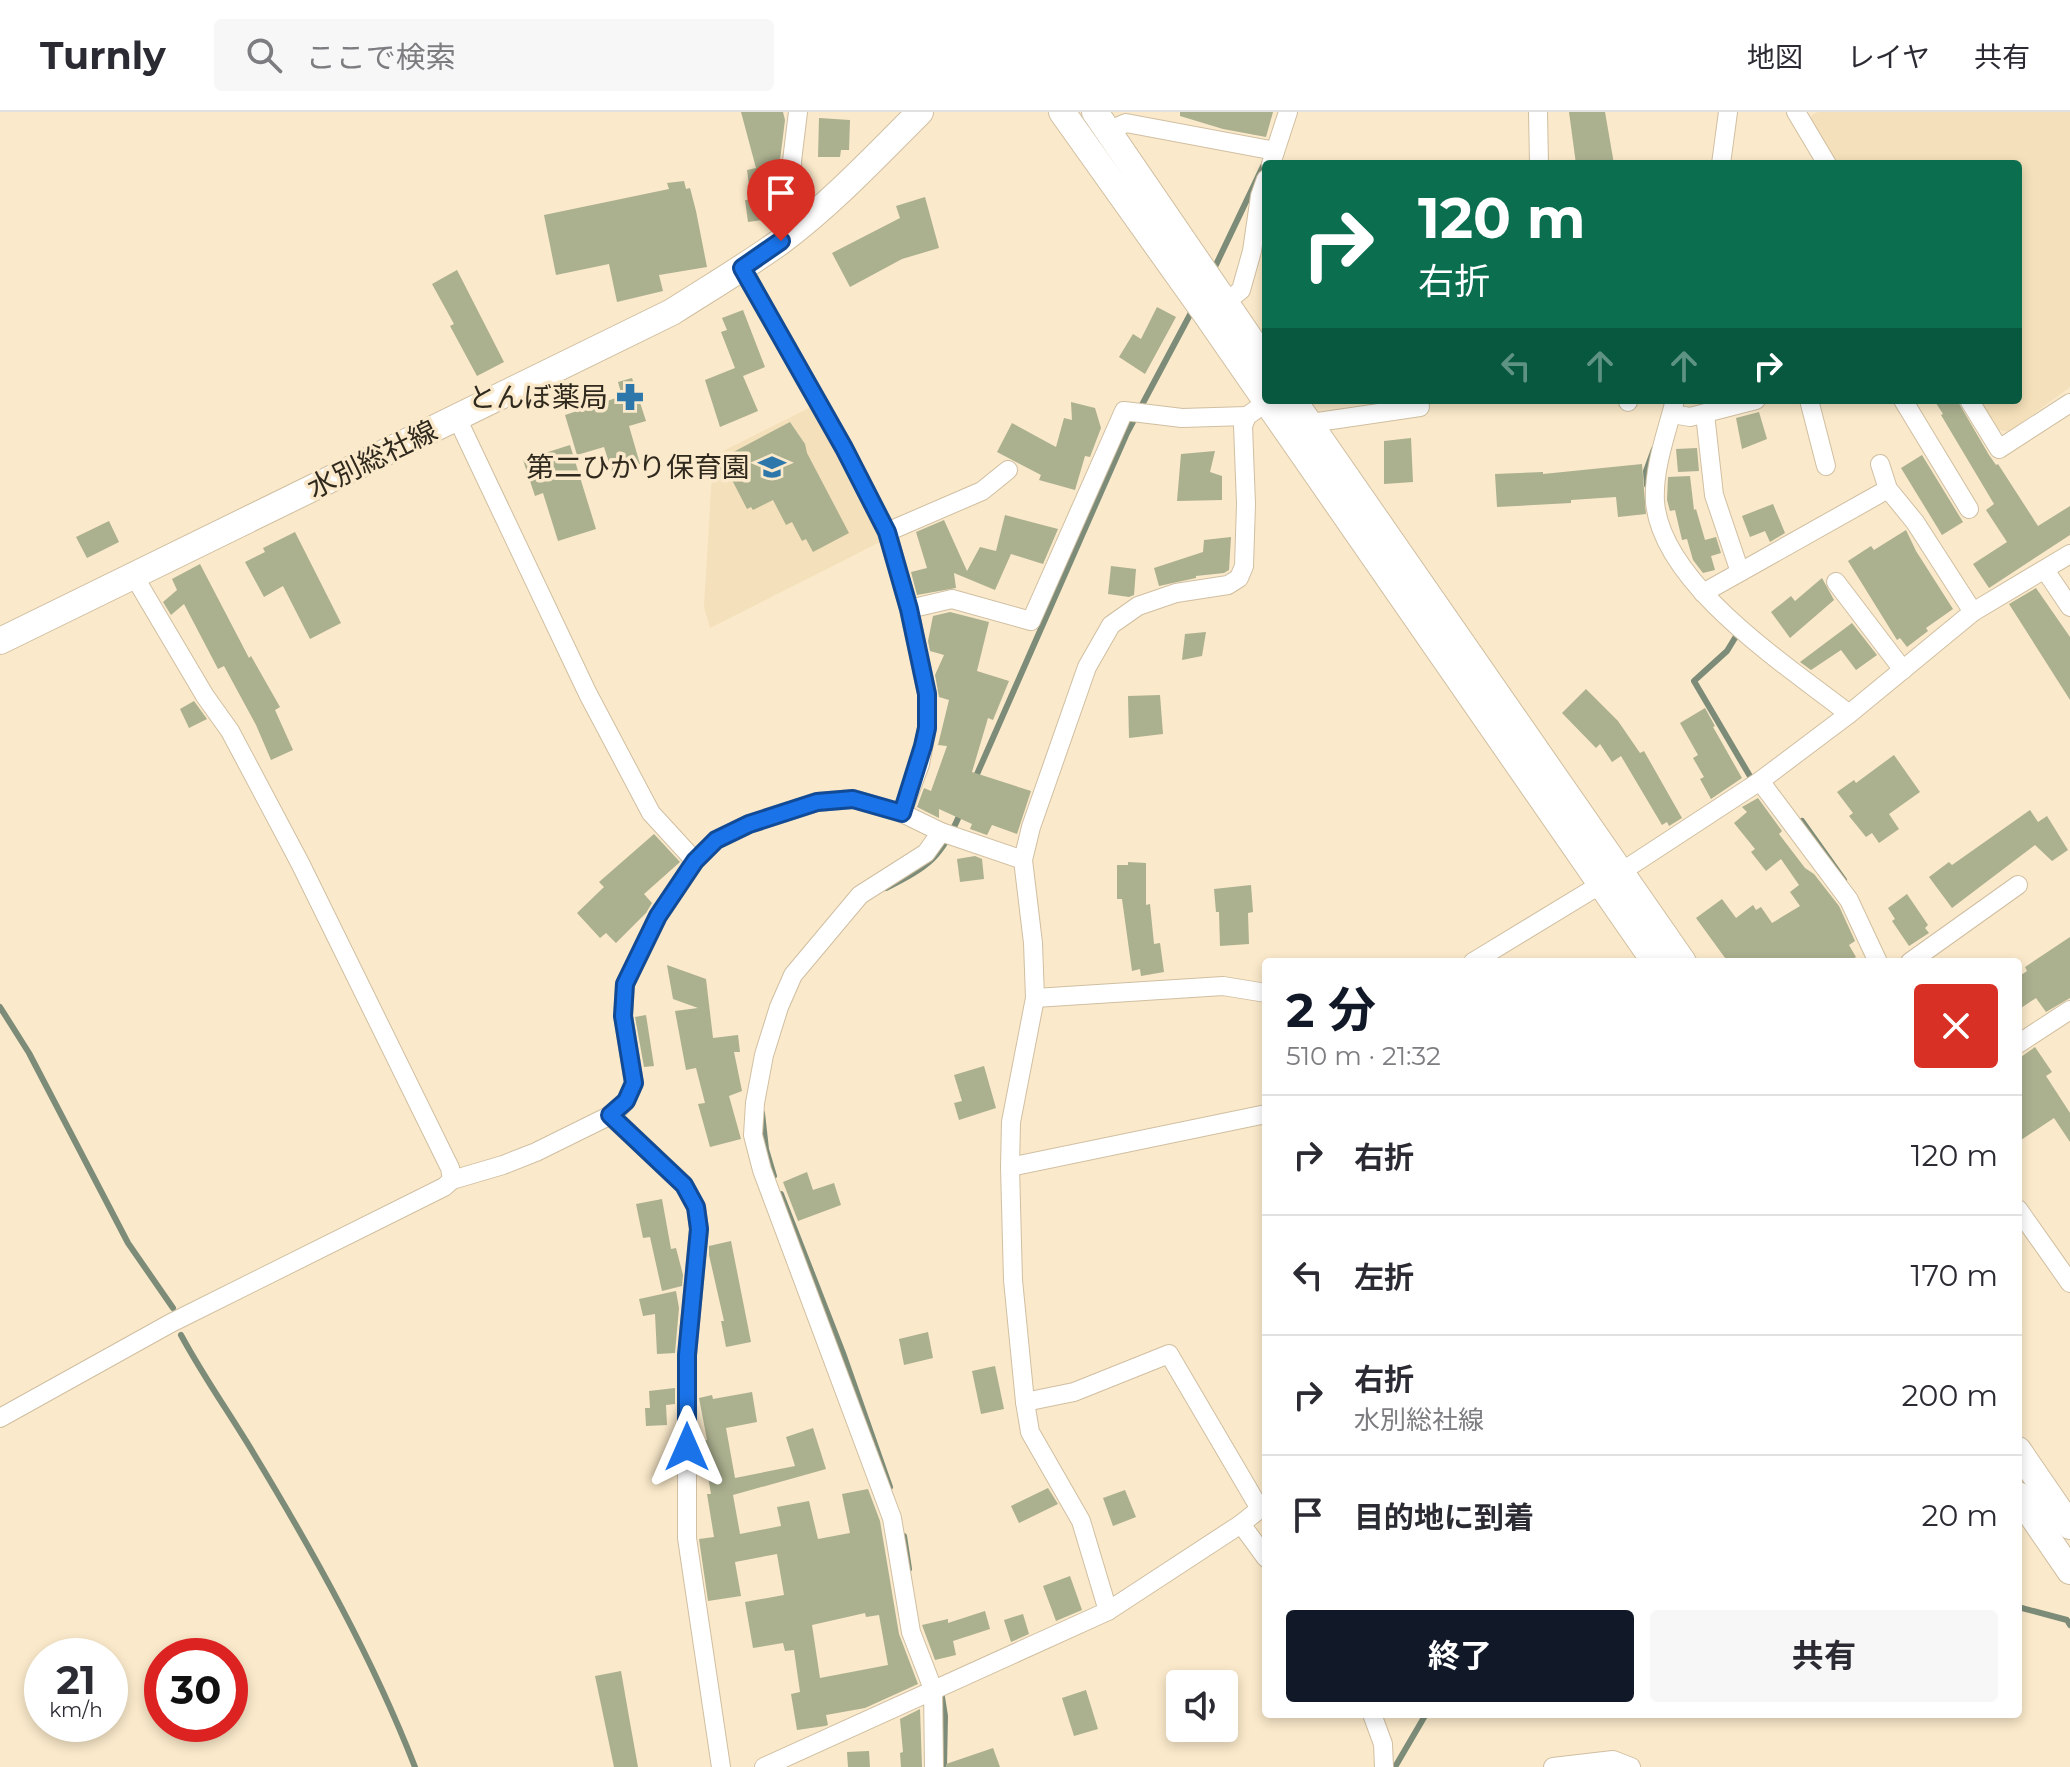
<!DOCTYPE html>
<html lang="ja">
<head>
<meta charset="utf-8">
<style>
	body { margin:0; font-family:Montserrat,"Noto Sans JP",sans-serif; background:#f7f7f7; color:#2b2b33; height:100vh; display:flex; flex-direction:column; font-size:30px; white-space:nowrap }
	* { box-sizing:border-box; margin:0 }
	p { font-size:26px; color:#7c7c81 }
	.icon { flex:none; width:44px; height:44px; fill:none; stroke:currentColor; stroke-width:2; stroke-linecap:round; stroke-linejoin:round }
	.map { position:relative; flex:1; overflow:hidden }
	.drawer { position:absolute; left:1262px; top:846px; width:760px; height:760px; display:flex; flex-direction:column; background:#fff; border-radius:8px; box-shadow:0 4px 12px #0003 }
	.drawer>* { flex:none }
	.top-card { position:absolute; left:1262px; top:48px; width:760px; height:244px; border-radius:8px; box-shadow:0 4px 12px #0003; background:#0b6e4f; color:#fff; overflow:hidden }
	.controls { position:absolute; left:1166px; top:1558px; display:grid; gap:16px }
	.controls a { display:grid; place-items:center; width:72px; height:72px; border-radius:8px; background:#fff; box-shadow:0 4px 12px #0003; font-size:40px }
	.speed { position:absolute; left:24px; top:1526px; display:flex; gap:16px; font-size:40px; font-weight:700; text-align:center }
	.speed>* { display:grid; place-content:center; width:104px; height:104px; border-radius:50%; background:#fff; box-shadow:0 4px 12px #0003; line-height:1 }
	.speed small { font-size:20px; font-weight:400 }
	.speed .limit { border:12px solid #d22; background:#fff; color:#111 }
	.pin { position:absolute; display:grid; place-items:center; width:68px; height:68px; color:#fff; margin:-82px -34px; border-radius:50% 50% 50% 0; rotate:-45deg; box-shadow:0 0 8px #0007 }
	.pin .icon { rotate:45deg }
	.me { position:absolute; width:88px; margin:-44px; rotate:0deg; stroke-linejoin:round; filter:drop-shadow(0 0 6px #0008) }
	.turn { display:flex; align-items:center; gap:28px; height:168px; padding:0 24px; font-size:36px }
	.turn .icon { width:104px; height:104px; stroke-width:2.5 }
	.turn b { display:block; font-size:56px; line-height:68px }
	.lanes { display:flex; align-items:center; height:76px; padding:0 24px; background:#0003; justify-content:center; gap:40px; direction:ltr }
	.lanes .off { opacity:.35 }
	.round { display:grid; place-items:center; flex:none; width:84px; height:84px; border-radius:8px; background:#f7f7f7 }
	.headline { display:flex; align-items:center; justify-content:space-between; height:136px; padding:0 24px }
	h1 { font-size:48px; font-weight:700; line-height:60px; color:#111827 }
	.button { display:flex; gap:16px; margin-top:auto; padding:16px 24px }
	.button a { flex:1; height:92px; border-radius:8px; background:#111827; color:#fff; font-size:32px; font-weight:700; line-height:92px; text-align:center }
	.button a+a { background:#f7f7f7; color:#2b2b33 }
	ul { padding:0; list-style:none }
	li { display:flex; align-items:center; gap:24px; height:120px; padding:0 24px; border-top:2px solid #e1e1e2 }
	li div { flex:1 }
	li b { display:block; font-size:30px }
	li em { font-style:normal }
	header { display:flex; align-items:center; gap:48px; box-sizing:border-box; height:112px; padding:0 40px; background:#fff; border-bottom:2px solid #e1e1e2 }
	header strong { font-size:38px }
	nav { display:flex; gap:44px; margin-inline-start:auto; font-size:28px }
	.search { width:560px; height:72px; background:#f7f7f7; display:flex; align-items:center; gap:20px; box-sizing:border-box; padding:0 28px; border-radius:8px; color:#7c7c81; font-size:30px }
	.map>svg:first-child { display:block }
</style>
</head>
<body>
<header>
<strong>Turnly</strong>
<div class="search"><svg class="icon" aria-label="search" viewBox="0 0 24 24"><circle cx="10" cy="10" r="6"/><path d="M15 15l6 6"/></svg>ここで検索</div>
<nav><a>地図</a><a>レイヤ</a><a>共有</a></nav>
</header>
<div class="map">
<svg width="2070" height="1655" viewBox="0 0 2070 1655">
	<rect width="100%" height="100%" fill="#fae9ca"/>
	<!-- built -->
	<g fill="#f4e0ba">
		<polygon points="1818,0 2070,0 2070,275 2009,320 1999,318 1979,288 2018,288 2018,52 1837,52 1811,10 1812,3"/>
		<polygon points="813,294 884,428 710,516 704,495 713,344"/>
	</g>
	<g fill="none" stroke-linecap="round" stroke-linejoin="round">
		<!-- stream -->
		<g stroke="#7c8c78" stroke-width="6">
			<polyline points="1213,159 1265,50"/>
			<polyline points="1647,373 1646,359 1654,337"/>
			<polyline points="1738,521 1727,539 1694,569 1754,671"/>
			<polyline points="974,669 1127,321 1193,197"/>
			<polyline points="1802,709 1844,768"/>
			<path d="M 886,776 C 929,754 941,746 960,702"/>
			<polyline points="0,895 29,941 128,1131 173,1196"/>
			<polyline points="762,1001 766,1037 774,1064"/>
			<polyline points="781,1082 843,1241 890,1375"/>
			<path d="M 181,1223 C 203,1264 230,1302 254,1342 C 315,1443 372,1545 415,1655"/>
			<polyline points="904,1424 909,1457"/>
			<polyline points="2018,1495 2067,1508 2070,1513"/>
			<polyline points="941,1579 945,1604 944,1655"/>
			<polyline points="1395,1655 1426,1602"/>
		</g>
	</g>
	<!-- building -->
	<g fill="#abb08f" fill-rule="evenodd">
		<polygon points="741,0 783,0 785,8 780,48 781,71 776,73 780,99 770,100 769,107 748,110 745,88 751,88 747,58 756,56"/>
		<polygon points="1180,0 1273,0 1266,25 1223,17 1180,4"/>
		<polygon points="1569,0 1605,0 1614,52 1576,52"/>
		<polygon points="819,6 850,8 849,38 841,38 840,45 818,45"/>
		<polygon points="684,69 686,77 690,76 696,99 707,155 659,163 663,179 617,190 609,152 556,163 544,103 669,77 667,71"/>
		<polygon points="925,85 939,136 902,147 850,175 832,141 900,106 896,94"/>
		<polygon points="457,158 504,250 477,264 450,214 454,212 432,172"/>
		<polygon points="1157,195 1176,205 1145,262 1119,245 1133,222 1141,227"/>
		<polygon points="743,198 765,255 743,264 758,299 720,315 705,268 735,256 721,220 727,218 722,206"/>
		<polygon points="632,266 646,309 629,314 640,352 612,360 604,335 577,343 565,303 622,284 618,270"/>
		<polygon points="1934,288 1957,288 1989,343 1996,353 1998,352 2038,414 2070,394 2070,423 1989,476 1973,452 2007,430 1986,398 1994,392 1941,303 1943,302"/>
		<polygon points="1071,290 1095,296 1101,316 1090,345 1085,344 1075,378 1039,368 1041,363 997,340 1012,311 1056,335 1064,306 1072,308"/>
		<polygon points="1759,300 1767,327 1742,337 1736,306"/>
		<polygon points="790,310 805,332 807,341 849,421 813,440 806,427 802,429 792,410 786,413 773,388 753,398 751,395 747,397 732,368 727,370 718,353 726,349 724,345"/>
		<polygon points="1411,326 1413,370 1384,372 1384,329"/>
		<polygon points="570,333 596,417 558,429 543,381 535,384 523,348"/>
		<polygon points="1697,336 1699,359 1678,360 1676,337"/>
		<polygon points="1215,339 1210,360 1222,364 1222,388 1177,389 1181,342"/>
		<polygon points="1922,343 1963,410 1942,423 1901,356"/>
		<polygon points="1642,352 1646,402 1618,405 1616,385 1571,388 1571,391 1497,395 1495,362 1543,360 1543,362"/>
		<polygon points="1690,364 1694,398 1696,397 1705,428 1716,425 1721,441 1711,444 1715,458 1703,461 1693,448 1687,427 1682,428 1675,398 1670,399 1667,388 1668,365"/>
		<polygon points="1773,392 1785,421 1770,430 1765,419 1750,425 1742,404"/>
		<polygon points="1005,403 1058,417 1043,452 1011,442 995,478 954,461 956,476 917,483 911,460 927,456 916,420 944,408 967,459 980,435 996,439"/>
		<polygon points="109,409 119,430 87,446 76,425"/>
		<polygon points="1906,418 1916,439 1953,497 1926,516 1928,519 1907,535 1900,526 1897,528 1848,449 1871,434 1874,438"/>
		<polygon points="295,420 341,511 310,527 283,474 264,485 245,450 265,440 263,436"/>
		<polygon points="1231,425 1229,458 1224,461 1196,464 1196,466 1159,474 1154,456 1203,440 1204,428"/>
		<polygon points="200,452 249,546 251,544 280,595 275,598 293,638 271,648 256,613 224,554 218,557 184,492 171,503 163,490 177,478 172,467"/>
		<polygon points="1111,454 1136,457 1134,483 1129,485 1108,482"/>
		<polygon points="1822,466 1834,488 1790,526 1771,500 1791,484 1795,489"/>
		<polygon points="2036,476 2070,525 2070,588 2009,492"/>
		<polygon points="950,500 989,510 977,559 1009,569 993,608 988,606 972,660 1031,679 1017,722 992,713 987,723 970,717 972,712 939,697 939,706 917,695 924,676 931,679 947,634 938,633 949,588 939,585 935,563 944,543 930,539 928,529 933,504"/>
		<polygon points="1852,511 1877,543 1856,558 1841,538 1811,558 1800,550"/>
		<polygon points="1206,520 1202,544 1182,548 1185,522"/>
		<polygon points="1586,577 1618,609 1640,641 1644,639 1682,706 1669,714 1667,710 1662,713 1621,644 1612,650 1600,632 1596,636 1562,601"/>
		<polygon points="1160,583 1163,622 1129,626 1128,584"/>
		<polygon points="194,589 207,607 189,616 180,597"/>
		<polygon points="1705,596 1715,614 1713,615 1742,666 1711,687 1700,667 1704,665 1693,646 1698,643 1680,611"/>
		<polygon points="1894,643 1920,680 1889,702 1899,717 1879,731 1872,721 1866,725 1849,704 1853,701 1837,680 1854,668 1856,671"/>
		<polygon points="1758,686 1782,719 1779,722 1805,756 1814,762 1839,794 1855,829 1849,833 1856,845 1848,850 1728,850 1696,806 1722,787 1736,806 1753,793 1756,798 1761,795 1772,811 1800,794 1790,780 1799,773 1781,747 1766,759 1751,740 1755,737 1734,711 1747,700 1742,695"/>
		<polygon points="2030,698 2038,710 2047,704 2068,738 2052,749 2035,733 1952,796 1929,765 1949,750 1952,753"/>
		<polygon points="654,722 680,750 644,782 652,791 646,801 616,831 606,821 600,826 577,801 604,775 599,770"/>
		<polygon points="975,744 982,747 984,767 960,770 957,747"/>
		<polygon points="1128,750 1146,751 1146,793 1150,792 1154,832 1160,831 1164,860 1141,864 1140,857 1132,859 1122,787 1117,787 1117,753 1128,753"/>
		<polygon points="1251,773 1253,800 1248,801 1249,832 1220,834 1219,800 1216,800 1214,777"/>
		<polygon points="1907,782 1928,813 1925,816 1929,821 1909,834 1892,809 1895,807 1888,796"/>
		<polygon points="2070,825 2070,886 2046,900 2036,886 2018,898 2018,865 2027,859 2025,855"/>
		<polygon points="667,853 706,867 713,926 738,923 740,940 734,940 742,979 729,984 741,1027 710,1035 698,992 705,991 696,956 686,958 675,899 698,896 673,887"/>
		<polygon points="646,903 654,954 644,955 635,905"/>
		<polygon points="2035,935 2052,960 2046,964 2070,1001 2070,1030 2054,1006 2018,1030 2018,947"/>
		<polygon points="984,954 996,996 959,1008 954,991 962,989 954,963"/>
		<polygon points="807,1060 813,1078 834,1071 841,1093 798,1109 783,1070"/>
		<polygon points="662,1087 671,1137 676,1136 683,1163 682,1174 662,1179 650,1125 643,1126 636,1092"/>
		<polygon points="731,1129 751,1230 726,1235 721,1209 724,1209 709,1143 709,1134"/>
		<polygon points="676,1179 679,1196 675,1241 657,1242 655,1202 643,1204 639,1187"/>
		<polygon points="928,1220 933,1246 904,1253 899,1227"/>
		<polygon points="995,1254 1004,1297 981,1302 972,1259"/>
		<polygon points="675,1276 675,1292 666,1293 667,1313 646,1314 645,1296 650,1296 649,1279"/>
		<path d="M 752,1280 L 757,1310 L 726,1316 L 735,1366 L 795,1354 L 786,1325 L 813,1316 L 826,1357 L 733,1383 L 740,1422 L 781,1414 L 777,1395 L 809,1389 L 818,1427 L 850,1421 L 842,1382 L 868,1377 L 880,1409 L 899,1522 L 918,1572 L 865,1596 L 826,1603 L 828,1613 L 825,1614 L 797,1618 L 791,1582 L 800,1580 L 794,1538 L 785,1539 L 783,1531 L 753,1536 L 745,1490 L 784,1483 L 777,1442 L 735,1450 L 741,1484 L 708,1489 L 699,1427 L 714,1425 L 707,1382 L 711,1382 L 702,1329 L 707,1328 L 699,1286 L 712,1283 L 713,1287 ZM 865,1501 L 866,1505 L 879,1503 L 888,1553 L 820,1566 L 812,1513 Z"/>
		<polygon points="1048,1376 1058,1392 1019,1411 1011,1394"/>
		<polygon points="1125,1378 1136,1405 1113,1414 1103,1386"/>
		<polygon points="1070,1464 1082,1498 1056,1509 1043,1474"/>
		<polygon points="985,1499 990,1517 953,1529 956,1543 935,1548 922,1513 948,1507 948,1511"/>
		<polygon points="1023,1502 1029,1522 1011,1530 1004,1508"/>
		<polygon points="621,1559 629,1605 638,1655 614,1655 595,1564"/>
		<polygon points="1086,1578 1098,1617 1074,1624 1062,1586"/>
		<polygon points="920,1597 922,1655 901,1655 900,1641 903,1640 900,1607"/>
		<polygon points="993,1636 1000,1655 946,1655 946,1652"/>
		<polygon points="869,1639 870,1655 848,1655 847,1640"/>
	</g>
	<g fill="none" stroke-linecap="round" stroke-linejoin="round">
		<!-- street casing -->
		<g stroke="#d0bfa1" stroke-width="20">
			<g id="street">
				<polyline points="1538,0 1539,52"/>
				<polyline points="1796,0 1827,52"/>
				<polyline points="1108,19 1126,11 1275,39"/>
				<polyline points="1271,52 1288,0"/>
				<polyline points="1721,52 1728,0"/>
				<polyline points="794,119 792,49 798,0"/>
				<polyline points="742,156 844,336 887,420 909,497 927,582 927,616 920,652 902,701"/>
				<polyline points="1216,198 1241,178 1252,139 1260,84 1266,67"/>
				<path d="M 1675,288 C 1667,320 1653,356 1655,390 C 1662,473 1788,554 1849,602"/>
				<polyline points="1809,288 1826,354"/>
				<polyline points="1903,288 1969,397"/>
				<polyline points="1969,288 1999,337 2070,291"/>
				<polyline points="1628,290 1628,288"/>
				<polyline points="1672,302 1690,305 1756,288"/>
				<polyline points="1705,302 1714,383 1740,460"/>
				<polyline points="457,306 588,582 651,701 695,749"/>
				<polyline points="1311,311 1420,295 1419,288"/>
				<polyline points="1880,352 1888,377 1915,410 1973,500"/>
				<polyline points="887,420 982,379 1008,358"/>
				<polyline points="2045,458 2070,495"/>
				<polyline points="134,464 205,584 230,619 300,751 450,1056 452,1068"/>
				<polyline points="1836,470 1903,558"/>
				<polyline points="1703,481 1888,377"/>
				<polyline points="909,497 952,487 1031,509 1124,299 1182,306 1247,304"/>
				<polyline points="1760,669 1849,788 1878,850"/>
				<polyline points="1473,850 1621,760 1760,669 1849,602 1973,500 2070,442"/>
				<polyline points="1910,850 2018,773"/>
				<polyline points="1035,886 1223,874 1266,881"/>
				<polyline points="2018,932 2070,898"/>
				<polyline points="610,1003 684,1073 696,1095 699,1117 687,1243 687,1426 721,1655"/>
				<polyline points="1010,1055 1266,1002"/>
				<polyline points="2018,1097 2070,1171"/>
				<polyline points="1025,1290 1074,1280 1169,1242 1260,1397"/>
				<polyline points="0,1306 171,1211 444,1075 452,1068 503,1053 536,1040 615,1001 626,989 634,971 623,904 625,872 658,804 695,749 716,728 749,712 817,690 853,687 902,701 941,720 1023,748"/>
				<polyline points="1241,1412 1266,1446"/>
				<polyline points="1108,1499 1081,1409 1030,1320 1025,1290 1013,1168 1010,1055 1011,1010 1035,886 1033,831 1023,748 1031,715 1087,555 1111,513 1138,494 1176,481 1228,473 1239,466 1244,454 1246,392 1243,314 1247,304 1270,288"/>
				<polyline points="1372,1602 1383,1632 1384,1655"/>
				<polyline points="764,1655 1108,1499 1241,1412 1266,1392"/>
				<polyline points="934,1655 933,1577 911,1520 892,1406 762,1058 753,1023 755,991 764,943 779,895 793,863 860,783 926,741 941,720"/>
				<polyline points="1553,1655 1613,1648 1631,1655"/>
			</g>
		</g>
		<!-- secondary casing -->
		<g stroke="#d0bfa1" stroke-width="28">
			<g id="secondary">
				<polyline points="1062,0 1208,205 1655,850"/>
				<polyline points="1095,0 1266,250"/>
				<polyline points="1293,288 1683,850"/>
				<path d="M 0,529 L 672,200 C 708,177 745,155 780,130 C 831,92 875,45 920,0"/>
				<polyline points="2018,1338 2070,1414"/>
				<polyline points="2018,1383 2070,1459"/>
			</g>
		</g>
		<!-- street -->
		<use href="#street" stroke="#fff" stroke-width="18"/>
		<!-- secondary -->
		<use href="#secondary" stroke="#fff" stroke-width="26"/>
	</g>
	<g fill="none" stroke-linecap="round" stroke-linejoin="round">
		<!-- route casing -->
		<g stroke="#114b97" stroke-width="20">
			<polyline id="route" points="687,1335 687,1243 699,1117 696,1095 684,1073 610,1003 626,989 634,971 623,904 625,872 658,804 695,749 716,728 749,712 817,690 853,687 902,701 923,634 927,616 927,582 909,497 887,420 844,336 742,156 781,129"/>
		</g>
		<!-- route -->
		<use href="#route" stroke="#1a73e8" stroke-width="14"/>
	</g>
	<!-- icons -->
	<defs>
		<g id="pharmacy-bare" transform="scale(2.16)"><path d="M-2-6h4v4h4v4h-4v4h-4v-4h-4v-4h4Z" fill="#2d77aa" stroke="#fae9ca" stroke-width="2.5" paint-order="stroke"/></g>
		<g id="school-bare" transform="scale(2.16)"><path d="M0-5L7-2L0 1L-7-2ZM-4 1L0 2.5L4 1V4Q0 6-4 4Z" fill="#2d77aa" stroke="#fae9ca" stroke-width="2.5" paint-order="stroke"/></g>
	</defs>
	<g fill-rule="evenodd">
		<use href="#pharmacy-bare" x="630" y="285"/>
		<use href="#school-bare" x="772" y="355"/>
	</g>
	<g text-anchor="middle" stroke-width="7" stroke-linejoin="round" paint-order="stroke">
		<!-- poi labels -->
		<g font-size="28" fill="#30291e" stroke="#fae9ca" text-anchor="end">
			<text x="608" y="295">とんぼ薬局</text>
			<text x="750" y="365">第二ひかり保育園</text>
		</g>
		<!-- street labels -->
		<g font-size="28" fill="#30291e" stroke="#fae9ca">
			<text transform="translate(372 347) rotate(-26)" y="10">水別総社線</text>
		</g>
	</g>
</svg>
<div class="controls">
<a><svg class="icon" aria-label="sound" viewBox="0 0 24 24"><path d="M4 9h4l5-4v14l-5-4H4zM17 9q2 3 0 6"/></svg></a>
</div>
<div class="speed"><div>21<small>km/h</small></div><div class="limit">30</div></div>
<div class="pin" style="left:781px;top:129px;background:#d93025"><svg class="icon" aria-label="arrive" viewBox="0 0 24 24"><path d="M6 21V4h12l-3 4 3 4H6"/></svg></div>
<svg class="me" style="left:687px;top:1335px" viewBox="-20 -20 40 40"><path d="M0-17L14 15 0 8-14 15z" fill="#1a73e8" stroke="#fff" stroke-width="4"/></svg>
<div class="top-card">
<div class="turn"><svg class="icon" aria-label="right" viewBox="0 0 24 24"><path d="M7 20v-9h11M14 6l5 5-5 5"/></svg><div><b>120 m</b>右折</div></div>
<div class="lanes"><svg class="icon off" aria-label="left" viewBox="0 0 24 24"><path d="M17 20v-9H6M10 6l-5 5 5 5"/></svg><svg class="icon off" aria-label="ahead" viewBox="0 0 24 24"><path d="M12 20V5M6 11l6-6 6 6"/></svg><svg class="icon off" aria-label="ahead" viewBox="0 0 24 24"><path d="M12 20V5M6 11l6-6 6 6"/></svg><svg class="icon" aria-label="right" viewBox="0 0 24 24"><path d="M7 20v-9h11M14 6l5 5-5 5"/></svg></div>
</div>
<section class="drawer">
<div class="headline"><div><h1>2 分</h1><p>510 m · 21:32</p></div><a class="round" style="background:#d93025;color:#fff"><svg class="icon" aria-label="close" viewBox="0 0 24 24"><path d="M6 6l12 12M18 6L6 18"/></svg></a></div>
<ul>
<li><svg class="icon" aria-label="right" viewBox="0 0 24 24"><path d="M7 20v-9h11M14 6l5 5-5 5"/></svg><div><b>右折</b></div><em>120 m</em></li>
<li><svg class="icon" aria-label="left" viewBox="0 0 24 24"><path d="M17 20v-9H6M10 6l-5 5 5 5"/></svg><div><b>左折</b></div><em>170 m</em></li>
<li><svg class="icon" aria-label="right" viewBox="0 0 24 24"><path d="M7 20v-9h11M14 6l5 5-5 5"/></svg><div><b>右折</b><p>水別総社線</p></div><em>200 m</em></li>
<li><svg class="icon" aria-label="arrive" viewBox="0 0 24 24"><path d="M6 21V4h12l-3 4 3 4H6"/></svg><div><b>目的地に到着</b></div><em>20 m</em></li>
</ul>
<div class="button"><a>終了</a><a>共有</a></div>
</section>
</div>
</body>
</html>
